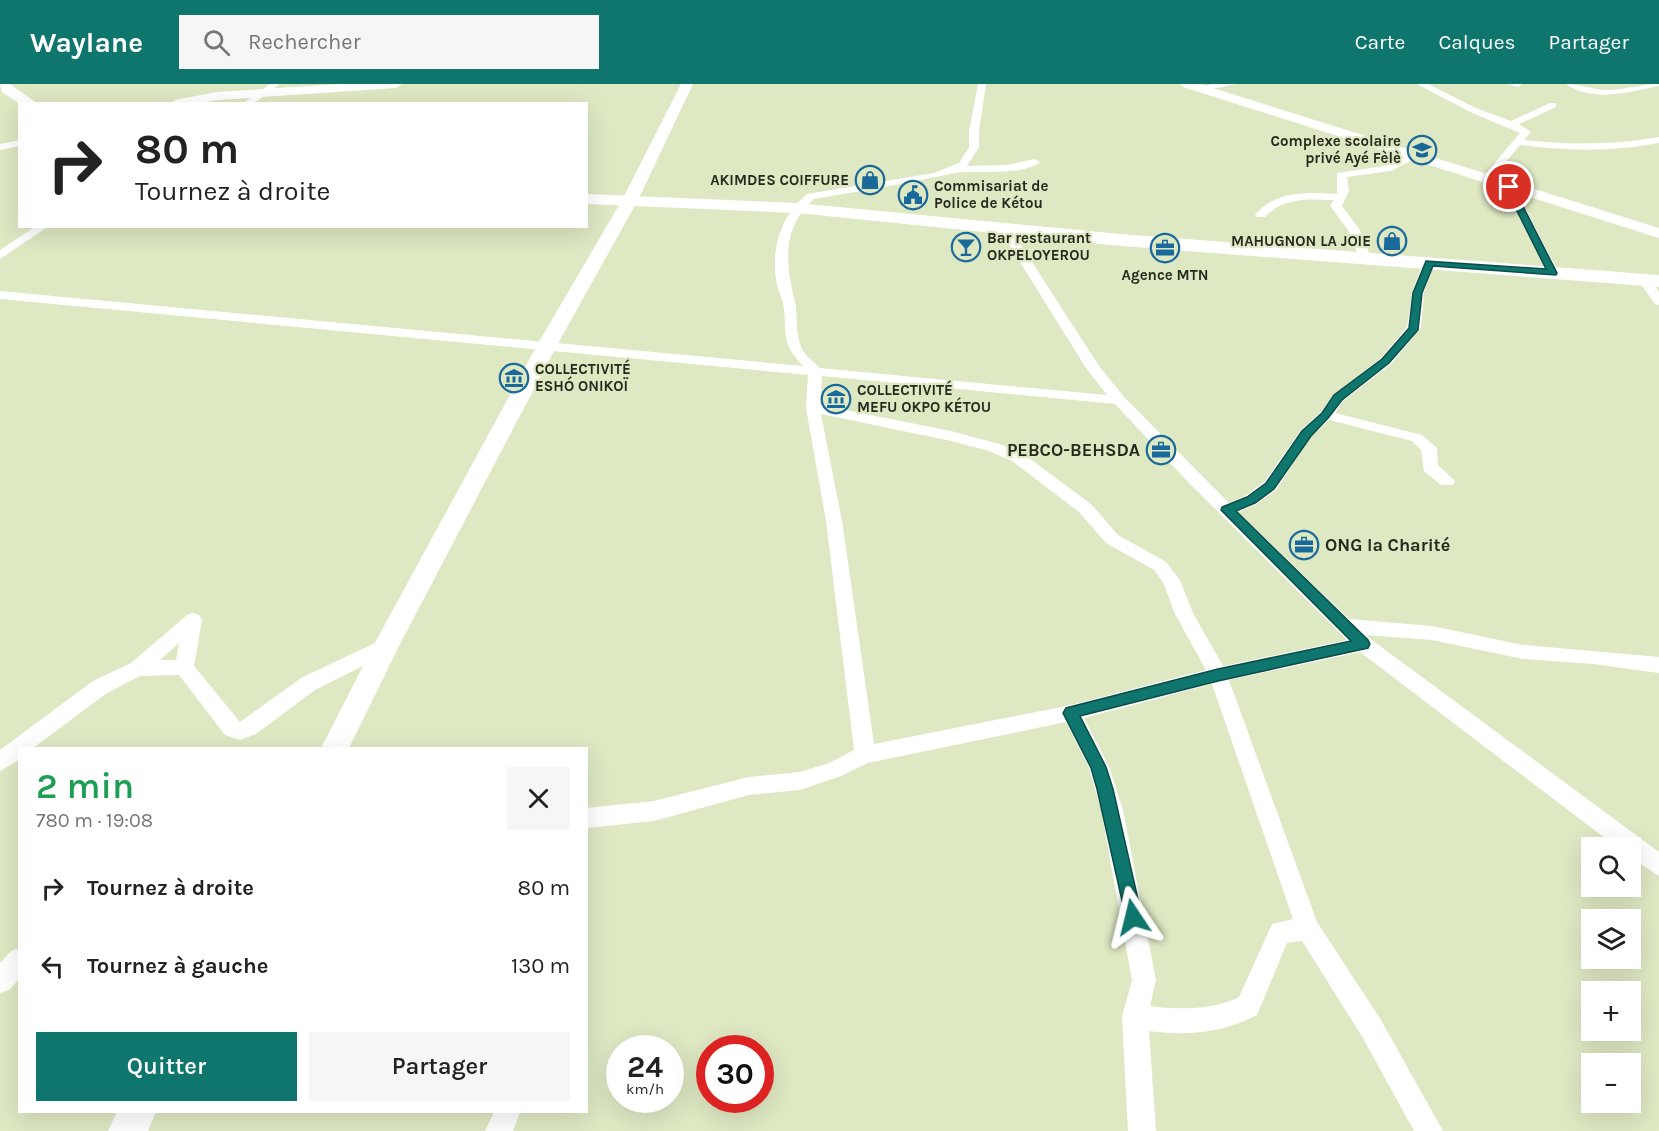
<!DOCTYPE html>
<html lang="fr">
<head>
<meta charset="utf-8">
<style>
	body { margin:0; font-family:Karla,sans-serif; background:#f6f6f6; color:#222; height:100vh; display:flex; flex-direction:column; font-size:22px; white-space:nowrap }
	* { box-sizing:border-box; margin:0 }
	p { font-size:20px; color:#767676 }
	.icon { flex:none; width:33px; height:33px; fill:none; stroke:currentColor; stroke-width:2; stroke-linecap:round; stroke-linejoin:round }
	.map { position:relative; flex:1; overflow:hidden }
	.sheet { position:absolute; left:18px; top:663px; width:570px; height:366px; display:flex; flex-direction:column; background:#fff; border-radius:0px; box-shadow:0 6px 24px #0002 }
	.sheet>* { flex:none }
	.banner { position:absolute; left:18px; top:18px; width:570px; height:126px; border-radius:0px; box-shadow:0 6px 24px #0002; background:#fff; color:#222; overflow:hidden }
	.fabs { position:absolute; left:1581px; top:753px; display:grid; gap:12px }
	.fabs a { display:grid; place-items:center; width:60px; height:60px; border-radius:0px; background:#fff; box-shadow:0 6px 24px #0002; font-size:30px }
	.speed { position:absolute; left:606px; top:951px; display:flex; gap:12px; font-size:30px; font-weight:700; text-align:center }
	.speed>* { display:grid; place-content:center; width:78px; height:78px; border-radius:50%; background:#fff; box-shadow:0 6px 24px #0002; line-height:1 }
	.speed small { font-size:15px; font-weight:400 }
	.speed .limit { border:9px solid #d22; background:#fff; color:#111 }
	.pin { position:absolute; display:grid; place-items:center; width:51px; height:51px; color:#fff; margin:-26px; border:3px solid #fff; border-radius:50%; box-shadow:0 2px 6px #0007 }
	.me { position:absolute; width:66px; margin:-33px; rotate:350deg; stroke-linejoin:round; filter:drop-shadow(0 0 4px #0008) }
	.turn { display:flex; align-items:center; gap:21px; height:126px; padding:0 18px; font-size:27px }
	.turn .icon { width:78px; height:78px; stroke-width:2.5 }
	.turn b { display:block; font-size:42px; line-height:51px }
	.round { display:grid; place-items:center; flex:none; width:63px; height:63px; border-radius:0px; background:#f6f6f6 }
	.head { display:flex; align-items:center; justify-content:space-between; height:102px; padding:0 18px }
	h1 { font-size:36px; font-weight:600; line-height:45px; color:#1e9e55 }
	.button { display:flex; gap:12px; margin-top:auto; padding:12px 18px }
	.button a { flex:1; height:69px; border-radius:0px; background:#0f766e; color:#fff; font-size:24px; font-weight:600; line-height:69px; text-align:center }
	.button a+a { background:#f6f6f6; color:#222 }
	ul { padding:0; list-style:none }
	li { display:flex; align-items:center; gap:18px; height:78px; padding:0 18px }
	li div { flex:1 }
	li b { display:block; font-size:22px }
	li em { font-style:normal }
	header { display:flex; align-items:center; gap:36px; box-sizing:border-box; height:84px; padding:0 30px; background:#0f766e; color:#fff }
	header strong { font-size:28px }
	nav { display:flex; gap:33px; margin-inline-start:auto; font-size:21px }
	.search { width:420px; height:54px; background:#f6f6f6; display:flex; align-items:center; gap:15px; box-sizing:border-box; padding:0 21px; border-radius:0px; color:#767676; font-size:22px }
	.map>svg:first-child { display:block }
</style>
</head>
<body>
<header>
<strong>Waylane</strong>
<div class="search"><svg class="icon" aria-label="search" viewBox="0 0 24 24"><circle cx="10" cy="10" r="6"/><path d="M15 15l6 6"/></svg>Rechercher</div>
<nav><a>Carte</a><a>Calques</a><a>Partager</a></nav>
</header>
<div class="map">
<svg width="1659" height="1047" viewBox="0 0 1659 1047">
	<rect width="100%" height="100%" fill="#dee8c3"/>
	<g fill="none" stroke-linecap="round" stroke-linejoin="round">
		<!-- street -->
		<g fill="#fff" fill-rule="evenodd">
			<polygon points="270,0 280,0 253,20 242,20"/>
			<path d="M 978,0 L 986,0 L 979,47 L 979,63 L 967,82 L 1007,81 L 1035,75 L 1040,78 C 1020,93 979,85 955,89 C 908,99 861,107 814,115 C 782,143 785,179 795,217 C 798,232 795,248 801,263 C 804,271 814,278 820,284 L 1107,311 L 1086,284 L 1000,146 L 1002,144 L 1010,144 L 1099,282 L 1124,313 L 1229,419 L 1245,412 L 1264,398 L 1301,346 L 1321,328 L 1333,311 L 1381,274 L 1407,243 L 1412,209 L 1423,178 L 1429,174 L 1433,175 L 1435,178 L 1424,209 L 1421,244 L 1391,280 L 1343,317 L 1335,329 L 1422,351 L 1437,364 L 1438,381 L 1455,397 L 1453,401 L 1441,401 L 1424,387 L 1421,366 L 1412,357 L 1329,336 L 1311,352 L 1276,406 L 1257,420 L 1238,428 L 1349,535 L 1432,542 L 1523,561 L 1659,573 L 1659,589 L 1594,580 L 1523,575 L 1432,556 L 1365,551 L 1659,768 L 1659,792 L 1630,773 L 1630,764 L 1618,764 L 1360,568 L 1229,596 L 1317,838 L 1381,936 L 1443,1047 L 1414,1047 L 1363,954 L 1302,857 L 1287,859 L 1257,931 C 1223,949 1186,952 1149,947 L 1156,1047 L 1128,1047 L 1122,933 L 1132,896 L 1101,726 L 1089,684 L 1066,638 L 868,679 L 841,692 L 800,706 L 749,711 L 654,737 L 586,744 L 586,724 L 654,717 L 749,693 L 800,688 L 829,679 L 854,666 L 826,437 L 806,324 L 808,291 L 0,215 L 0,207 L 803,282 C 779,257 788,249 783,219 C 782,213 778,207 777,201 C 770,166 780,132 807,110 L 934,89 L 959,79 L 969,63 L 969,47 ZM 822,292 L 1115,320 L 1188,398 L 1347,556 L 1223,582 L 1193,529 L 1180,496 L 1166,478 L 1118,451 L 1091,420 L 1022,369 L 999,360 L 951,347 L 820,321 ZM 821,330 L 951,357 L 989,367 L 1012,377 L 1079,428 L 1106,459 L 1154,486 L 1163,498 L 1175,530 L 1206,586 L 1071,621 L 874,660 L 842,437 ZM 1212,600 L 1293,835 L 1272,840 L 1239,913 C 1214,926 1177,926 1150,922 L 1156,896 L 1123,726 L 1109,683 L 1084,634 Z"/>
			<polygon points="1212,0 1236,0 1202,7 1197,4"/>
			<path d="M 1417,0 L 1428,0 L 1476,24 L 1511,37 L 1550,19 L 1556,19 L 1556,23 L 1519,40 L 1531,48 L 1524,56 C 1569,61 1614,61 1659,53 L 1659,59 C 1611,68 1567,67 1520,61 L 1490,97 L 1486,98 L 1481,95 L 1520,49 L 1470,28 Z"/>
			<polygon points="1507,0 1522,0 1518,3"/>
			<path d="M 1566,0 C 1580,0 1593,6 1607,6 C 1625,6 1642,0 1659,0 L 1659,2 C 1629,8 1593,19 1566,0 Z"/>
			<polygon points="20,56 20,62 0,66 0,60"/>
			<path d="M 1412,69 L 1417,72 L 1416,74 L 1391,87 L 1347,93 L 1349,107 L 1342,122 L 1360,146 L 1371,174 L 1369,177 L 1365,178 L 1359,174 L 1348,146 L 1330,122 L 1334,116 C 1308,115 1283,113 1265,133 L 1257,133 L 1255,131 C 1275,106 1308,108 1337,110 L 1337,89 L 1384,82 Z"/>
			<polygon points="1509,100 1514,103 1559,189 1557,192 1553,193 1547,189 1504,103"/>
			<polygon points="36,142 49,142 0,175 0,166"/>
			<polygon points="1644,192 1648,193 1659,208 1659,221 1655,220 1638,196"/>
			<path d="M 193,529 L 199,531 L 202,536 L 194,582 L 240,638 L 301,594 L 379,557 L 386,555 L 393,557 L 395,562 L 393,567 L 315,606 L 256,650 L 240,656 L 225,651 L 179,591 L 140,592 L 107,609 L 33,664 L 20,664 L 20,675 L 0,687 L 0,666 L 93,597 L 131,579 L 187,531 ZM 179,559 L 176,576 L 160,576 Z"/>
			<polygon points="20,864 20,894 9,906 0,909 0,879 11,867"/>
			<polygon points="494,1028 520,1028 513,1047 485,1047"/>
		</g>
		<!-- secondary -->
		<g fill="#fff" fill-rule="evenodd">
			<polygon points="339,0 402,0 396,4 217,16 198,20 169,20 175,16 217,8"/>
			<polygon points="681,0 693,0 638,116 556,263 399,562 349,664 321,664 377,555 536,263 622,116"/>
			<polygon points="1181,0 1200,0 1659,144 1659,154 1183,3"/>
			<polygon points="117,1028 156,1028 148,1047 108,1047"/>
		</g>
		<!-- primary -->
		<g fill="#fff" fill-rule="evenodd">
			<polygon points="0,0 10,0 38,20 20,20 2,8"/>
			<polygon points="586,110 797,119 1121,150 1659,191 1659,203 1121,162 797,129 586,120"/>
		</g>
	</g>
	<!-- route -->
	<polygon fill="#0f766e" stroke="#0a4d48" stroke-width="1.5" points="1509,100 1513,103 1557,189 1556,191 1433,182 1422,209 1418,246 1389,279 1342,316 1329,333 1311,352 1274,405 1255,419 1236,427 1368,556 1370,560 1368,564 1218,597 1080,632 1106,683 1113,705 1142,833 1140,839 1133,841 1127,839 1097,705 1091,684 1063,629 1066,624 1218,585 1351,557 1221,426 1222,423 1247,413 1266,399 1302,347 1322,329 1334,311 1382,275 1409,244 1413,209 1426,177 1546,185 1505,103"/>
	<!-- icons -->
	<defs>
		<g id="school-ring" transform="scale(1.5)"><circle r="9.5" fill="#dee8c3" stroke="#1a699b" stroke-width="1.5"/><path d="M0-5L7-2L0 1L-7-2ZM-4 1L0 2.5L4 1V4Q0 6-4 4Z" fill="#1a699b"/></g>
		<g id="shop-ring" transform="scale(1.5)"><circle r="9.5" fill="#dee8c3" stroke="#1a699b" stroke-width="1.5"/><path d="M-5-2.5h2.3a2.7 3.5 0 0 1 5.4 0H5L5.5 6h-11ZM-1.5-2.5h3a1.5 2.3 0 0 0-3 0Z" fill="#1a699b"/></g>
		<g id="civic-ring" transform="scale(1.5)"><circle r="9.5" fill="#dee8c3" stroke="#1a699b" stroke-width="1.5"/><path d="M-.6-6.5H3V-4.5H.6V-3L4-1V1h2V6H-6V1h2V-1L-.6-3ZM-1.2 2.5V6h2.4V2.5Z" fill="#1a699b"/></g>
		<g id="bar-ring" transform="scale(1.5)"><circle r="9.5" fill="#dee8c3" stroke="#1a699b" stroke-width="1.5"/><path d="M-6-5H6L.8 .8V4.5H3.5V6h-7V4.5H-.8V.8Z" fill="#1a699b"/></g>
		<g id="office-ring" transform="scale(1.5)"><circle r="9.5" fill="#dee8c3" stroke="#1a699b" stroke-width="1.5"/><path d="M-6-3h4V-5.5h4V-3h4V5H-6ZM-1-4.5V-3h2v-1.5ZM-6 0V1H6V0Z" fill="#1a699b"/></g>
		<g id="museum-ring" transform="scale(1.5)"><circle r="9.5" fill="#dee8c3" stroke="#1a699b" stroke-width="1.5"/><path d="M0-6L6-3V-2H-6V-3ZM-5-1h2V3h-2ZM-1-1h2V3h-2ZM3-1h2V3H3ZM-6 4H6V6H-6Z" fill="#1a699b"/></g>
	</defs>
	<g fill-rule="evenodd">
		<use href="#school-ring" x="1422" y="66"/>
		<use href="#shop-ring" x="870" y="96"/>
		<use href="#civic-ring" x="913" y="111"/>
		<use href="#shop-ring" x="1392" y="157"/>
		<use href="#bar-ring" x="966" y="163"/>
		<use href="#office-ring" x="1165" y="164"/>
		<use href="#museum-ring" x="514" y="294"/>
		<use href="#museum-ring" x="836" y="315"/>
		<use href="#office-ring" x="1161" y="366"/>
		<use href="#office-ring" x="1304" y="461"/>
	</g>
	<g text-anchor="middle" stroke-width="4.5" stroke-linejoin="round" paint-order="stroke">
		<!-- far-poi labels -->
		<g font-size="15" font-weight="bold" fill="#262a1c" stroke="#dee8c3" text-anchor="start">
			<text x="1401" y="62" text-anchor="end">Complexe scolaire<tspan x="1401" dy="17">privé Ayé Fèlè</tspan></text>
			<text x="849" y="101" text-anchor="end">AKIMDES COIFFURE</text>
			<text x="934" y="107">Commisariat de<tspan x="934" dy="17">Police de Kétou</tspan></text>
			<text x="987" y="159">Bar restaurant<tspan x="987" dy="17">OKPELOYEROU</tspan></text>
			<text x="1371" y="162" text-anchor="end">MAHUGNON LA JOIE</text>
			<text x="1165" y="196" text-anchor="middle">Agence MTN</text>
			<text x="535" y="290">COLLECTIVITÉ<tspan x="535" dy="17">ESHÓ ONIKOÏ</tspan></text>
			<text x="857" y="311">COLLECTIVITÉ<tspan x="857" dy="17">MEFU OKPO KÉTOU</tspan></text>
		</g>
		<!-- poi labels -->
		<g font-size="18" font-weight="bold" fill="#262a1c" stroke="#dee8c3" text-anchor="end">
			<text x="1140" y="372">PEBCO-BEHSDA</text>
			<text x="1325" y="467" text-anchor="start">ONG la Charité</text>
		</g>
	</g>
</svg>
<div class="fabs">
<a><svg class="icon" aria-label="search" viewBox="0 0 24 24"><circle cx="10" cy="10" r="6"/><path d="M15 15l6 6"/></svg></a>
<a><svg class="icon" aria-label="layers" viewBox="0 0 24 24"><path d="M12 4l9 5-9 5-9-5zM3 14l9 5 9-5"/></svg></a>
<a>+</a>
<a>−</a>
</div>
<div class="speed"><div>24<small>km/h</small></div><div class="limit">30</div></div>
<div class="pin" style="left:1509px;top:103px;background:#d93025"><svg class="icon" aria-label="arrive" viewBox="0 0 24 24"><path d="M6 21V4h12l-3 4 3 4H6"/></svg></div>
<svg class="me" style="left:1133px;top:833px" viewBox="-20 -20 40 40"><path d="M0-17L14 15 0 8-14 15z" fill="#0f766e" stroke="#fff" stroke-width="4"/></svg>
<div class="banner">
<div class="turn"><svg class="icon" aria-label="right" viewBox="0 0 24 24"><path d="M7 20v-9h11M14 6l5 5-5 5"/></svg><div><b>80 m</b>Tournez à droite</div></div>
</div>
<section class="sheet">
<div class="head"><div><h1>2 min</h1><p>780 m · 19:08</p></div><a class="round"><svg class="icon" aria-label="close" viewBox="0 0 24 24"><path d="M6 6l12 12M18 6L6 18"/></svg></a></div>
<ul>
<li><svg class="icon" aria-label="right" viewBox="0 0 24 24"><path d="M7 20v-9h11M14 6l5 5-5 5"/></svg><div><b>Tournez à droite</b></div><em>80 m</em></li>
<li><svg class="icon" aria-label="left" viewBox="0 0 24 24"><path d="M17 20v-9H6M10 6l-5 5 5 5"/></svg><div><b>Tournez à gauche</b></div><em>130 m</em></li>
</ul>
<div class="button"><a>Quitter</a><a>Partager</a></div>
</section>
</div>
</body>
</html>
